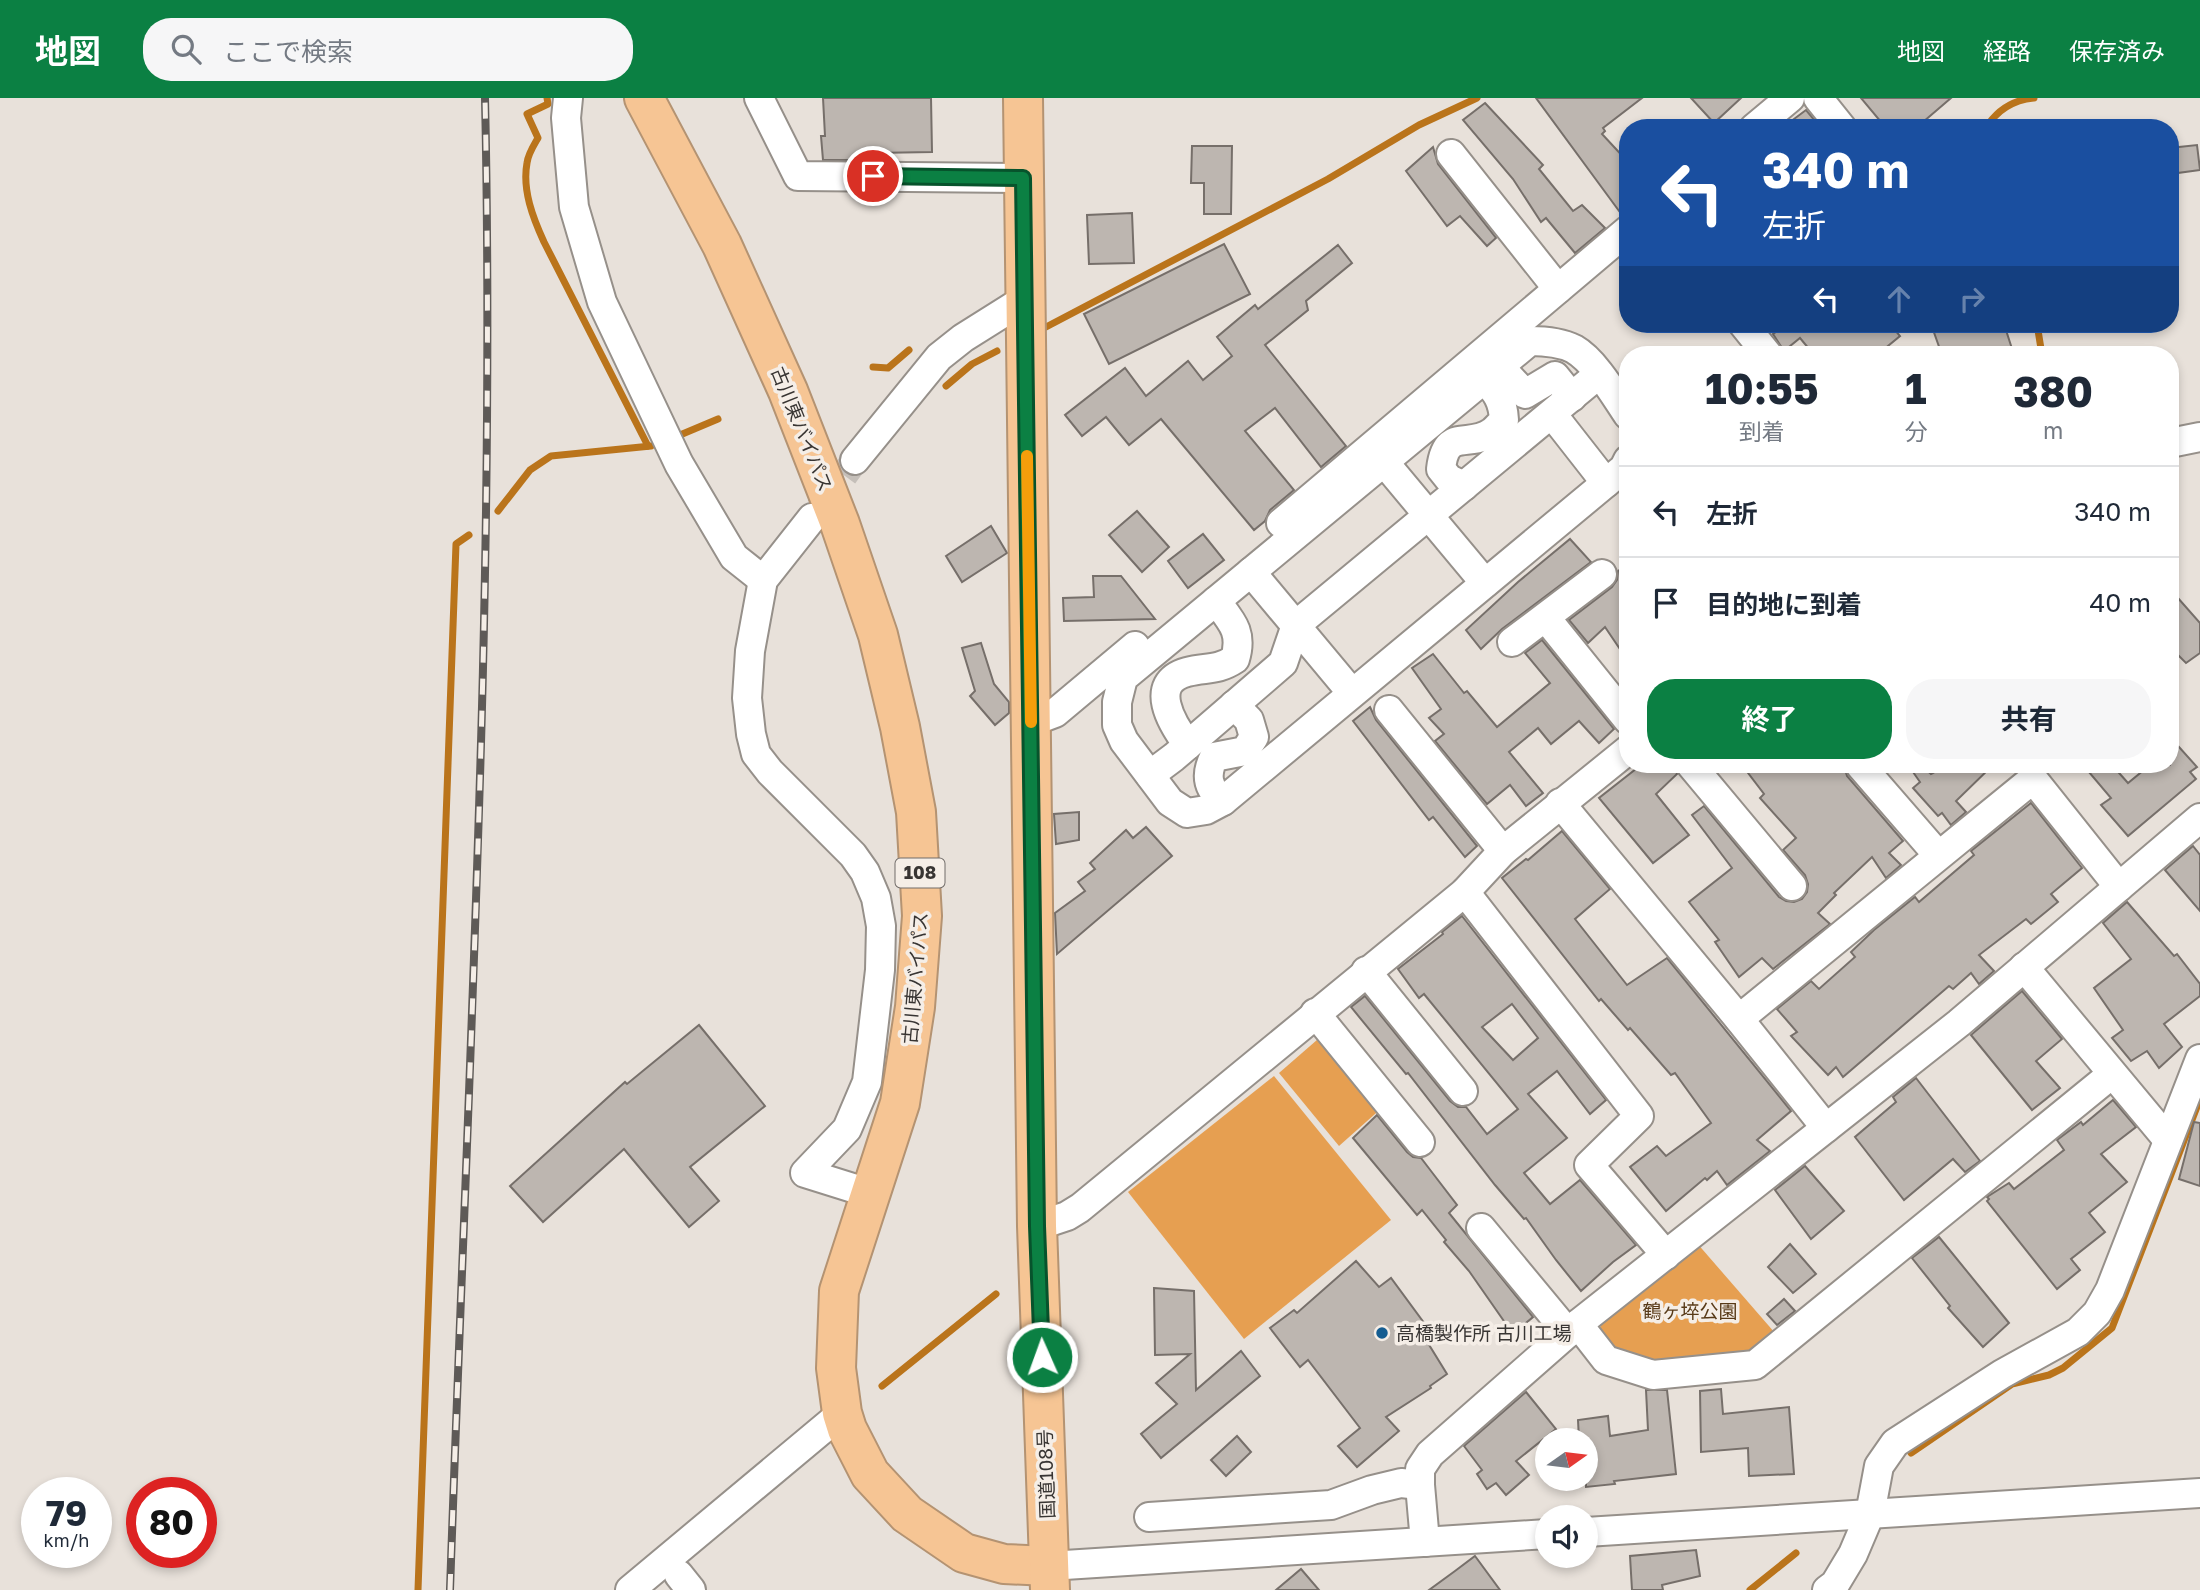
<!DOCTYPE html>
<html lang="ja">
<head>
<meta charset="utf-8">
<style>
	body { margin:0; font-family:"Golos Text","Noto Sans JP",sans-serif; background:#f6f6f7; color:#1f2937; height:100vh; display:flex; flex-direction:column; font-size:26px; white-space:nowrap }
	* { box-sizing:border-box; margin:0 }
	p { font-size:23px; color:#747a83 }
	.icon { flex:none; width:38px; height:38px; fill:none; stroke:currentColor; stroke-width:2; stroke-linecap:round; stroke-linejoin:round }
	.map { position:relative; flex:1; overflow:hidden }
	.drawer { position:absolute; left:1619px; top:248px; width:560px; height:427px; display:flex; flex-direction:column; background:#fff; border-radius:28px; box-shadow:0 4px 10px #0003 }
	.drawer>* { flex:none }
	.guide { position:absolute; left:1619px; top:21px; width:560px; height:214px; border-radius:28px; box-shadow:0 4px 10px #0003; background:#1a4fa0; color:#fff; overflow:hidden }
	.needle { width:46px; rotate:76deg }
	.buttons { position:absolute; left:1535px; top:1330px; display:grid; gap:14px }
	.buttons a { display:grid; place-items:center; width:63px; height:63px; border-radius:50%; background:#fff; box-shadow:0 4px 10px #0003; font-size:35px }
	.speed { position:absolute; left:21px; top:1379px; display:flex; gap:14px; font-size:35px; font-weight:700; text-align:center }
	.speed>* { display:grid; place-content:center; width:91px; height:91px; border-radius:50%; background:#fff; box-shadow:0 4px 10px #0003; line-height:1 }
	.speed small { font-size:18px; font-weight:400 }
	.speed .limit { border:10px solid #d22; background:#fff; color:#111 }
	.pin { position:absolute; display:grid; place-items:center; width:60px; height:60px; color:#fff; margin:-30px; border:4px solid #fff; border-radius:50%; box-shadow:0 2px 7px #0007 }
	.me { position:absolute; width:77px; margin:-38px; rotate:358deg; stroke-linejoin:round; filter:drop-shadow(0 0 5px #0008) }
	.turn { display:flex; align-items:center; gap:24px; height:147px; padding:0 28px; font-size:32px }
	.turn .icon { width:91px; height:91px; stroke-width:2.5 }
	.turn b { display:block; font-size:49px; line-height:60px }
	.lanes { display:flex; align-items:center; height:66px; padding:0 28px; background:#0003; justify-content:center; gap:35px; direction:ltr }
	.lanes .off { opacity:.35 }
	.eta { display:flex; justify-content:space-evenly; align-items:center; height:119px; text-align:center }
	.eta b { font-size:42px; font-weight:700; line-height:49px }
	.button { display:flex; gap:14px; margin-top:auto; padding:14px 28px }
	.button a { flex:1; height:80px; border-radius:28px; background:#0b8043; color:#fff; font-size:28px; font-weight:700; line-height:80px; text-align:center }
	.button a+a { background:#f6f6f7; color:#1f2937 }
	ul { padding:0; list-style:none }
	li { display:flex; align-items:center; gap:21px; height:91px; padding:0 28px; border-top:2px solid #e0e1e3 }
	li div { flex:1 }
	li b { display:block; font-size:26px }
	li em { font-style:normal }
	header { display:flex; align-items:center; gap:42px; box-sizing:border-box; height:98px; padding:0 35px; background:#0b8043; color:#fff }
	header strong { font-size:33px }
	nav { display:flex; gap:38px; margin-inline-start:auto; font-size:24px }
	.search { width:490px; height:63px; background:#f6f6f7; display:flex; align-items:center; gap:18px; box-sizing:border-box; padding:0 24px; border-radius:28px; color:#747a83; font-size:26px }
	.map>svg:first-child { display:block }
</style>
</head>
<body>
<header>
<strong>地図</strong>
<div class="search"><svg class="icon" aria-label="search" viewBox="0 0 24 24"><circle cx="10" cy="10" r="6"/><path d="M15 15l6 6"/></svg>ここで検索</div>
<nav><a>地図</a><a>経路</a><a>保存済み</a></nav>
</header>
<div class="map">
<svg width="2200" height="1492" viewBox="0 0 2200 1492">
	<rect width="100%" height="100%" fill="#e8e1da"/>
	<!-- green -->
	<g fill="#e69f51">
		<polygon points="1325,935 1384,1008 1339,1048 1279,975"/>
		<polygon points="1274,978 1391,1122 1244,1241 1128,1094"/>
		<polygon points="1696,1144 1775,1235 1762,1250 1731,1259 1654,1265 1608,1246 1600,1236 1601,1221"/>
	</g>
	<g fill="none" stroke-linecap="round" stroke-linejoin="round">
		<!-- stream -->
		<g stroke="#ba741b" stroke-width="7">
			<path d="M 547,0 L 548,6 L 527,16 L 538,40 C 534,47 528,56 527,65 C 522,92 533,120 544,144 L 648,348"/>
			<path d="M 1986,30 C 1997,12 2013,2 2034,0"/>
			<polyline points="2037,226 2042,257"/>
			<polyline points="1046,229 1328,81 1419,27 1477,0"/>
			<polyline points="873,269 888,270 909,252"/>
			<polyline points="946,288 972,266 997,253"/>
			<polyline points="680,337 718,321"/>
			<polyline points="498,413 530,372 551,358 651,348"/>
			<polyline points="882,1288 996,1196"/>
			<polyline points="1911,1355 2012,1286 2049,1277 2063,1270 2112,1230 2200,1001"/>
			<polyline points="418,1492 456,446 469,437"/>
			<polyline points="1750,1492 1796,1455"/>
		</g>
	</g>
	<!-- building -->
	<g fill="#bdb6b0" stroke="#766f6a" stroke-width="2" fill-rule="evenodd">
		<polygon points="823,0 931,0 932,54 874,55 874,62 823,62 821,38 825,38"/>
		<polygon points="1536,0 1642,0 1603,30 1605,33 1602,36 1628,64 1628,116 1622,117"/>
		<polygon points="1691,0 1741,0 1714,25"/>
		<polygon points="1861,0 1951,0 1916,30 1886,30"/>
		<polygon points="1485,5 1543,67 1539,71 1573,113 1582,107 1605,130 1575,155 1546,120 1541,124 1513,81 1463,22"/>
		<polygon points="1806,12 1821,30 1782,30"/>
		<polygon points="2197,47 2200,72 2170,76 2170,50"/>
		<polygon points="1192,48 1232,48 1231,116 1204,116 1204,85 1191,85"/>
		<polygon points="1433,49 1438,66 1496,140 1487,148 1460,118 1447,128 1406,73"/>
		<polygon points="1132,115 1134,165 1089,166 1087,117"/>
		<polygon points="1224,146 1250,196 1109,266 1084,216"/>
		<polygon points="1338,147 1352,165 1306,203 1308,212 1265,247 1346,348 1321,369 1275,310 1245,333 1294,392 1270,412 1265,423 1254,432 1161,321 1129,347 1106,319 1082,338 1065,317 1125,270 1146,298 1188,263 1203,282 1232,258 1217,239 1255,207 1258,211"/>
		<polygon points="1787,226 1890,226 1900,238 1877,257 1814,257 1800,240 1784,253 1773,236"/>
		<polygon points="1931,226 2004,226 2014,257 1942,257"/>
		<polygon points="1137,413 1169,449 1142,474 1109,437"/>
		<polygon points="991,428 1007,455 962,484 946,458"/>
		<polygon points="1203,436 1224,462 1188,490 1168,463"/>
		<polygon points="1570,441 1591,464 1502,531 1481,551 1466,532 1518,484"/>
		<polygon points="1628,466 1628,563 1605,529 1588,545 1569,522 1612,489 1617,482 1618,473"/>
		<polygon points="1093,478 1121,478 1155,521 1064,523 1063,500 1094,499"/>
		<polygon points="2170,491 2200,525 2200,555 2186,565 2170,549"/>
		<polygon points="1542,542 1614,631 1599,645 1579,623 1551,646 1538,630 1509,654 1543,695 1526,708 1510,687 1487,706 1435,643 1444,636 1429,620 1441,611 1412,570 1433,556 1464,595 1467,593 1497,629 1550,585 1525,555"/>
		<polygon points="981,545 994,586 1009,604 1009,615 995,627 970,598 975,593 962,550"/>
		<polygon points="1370,609 1376,622 1477,748 1465,759 1433,719 1429,722 1353,623"/>
		<polygon points="2170,639 2197,669 2190,674 2196,681 2128,738 2101,707 2111,700 2083,667 2112,667 2128,685 2150,667 2170,667"/>
		<polygon points="1641,667 1675,667 1677,676 1656,696 1689,737 1653,765 1599,700"/>
		<polygon points="1742,667 1844,667 1847,678 1903,743 1889,755 1901,767 1886,780 1872,759 1834,795 1836,797 1818,815 1830,826 1773,871 1762,860 1739,879 1715,844 1719,842 1689,804 1732,770 1692,717 1704,708 1779,799 1786,803 1794,804 1802,801 1807,794 1808,786 1805,777 1783,752 1796,740 1760,700 1764,696"/>
		<polygon points="1921,667 1931,676 1933,675 1925,667 1993,667 1956,703 1966,714 1951,727 1942,715 1938,718 1913,690 1920,684 1913,674"/>
		<polygon points="2031,705 2082,770 2051,796 2058,804 2031,826 2026,821 1979,857 1994,873 1979,886 1971,875 1953,891 1949,888 1843,979 1836,969 1828,977 1791,938 1797,934 1777,911 1811,883 1819,891 1855,859 1851,854 1874,832 1915,799 1919,804 1974,757 1971,753"/>
		<polygon points="1079,714 1079,742 1056,746 1054,716"/>
		<polygon points="1146,729 1172,758 1057,856 1055,815 1085,793 1078,784 1095,771 1090,765 1126,732 1133,740"/>
		<polygon points="1562,733 1610,791 1575,821 1627,887 1667,860 1791,1013 1757,1042 1770,1053 1727,1087 1717,1073 1707,1082 1705,1080 1666,1113 1630,1069 1657,1048 1666,1058 1711,1025 1675,975 1671,977 1630,930 1628,932 1601,901 1599,903 1502,780 1526,761 1528,762"/>
		<polygon points="2193,748 2200,757 2200,813 2165,772"/>
		<polygon points="2127,804 2174,858 2177,856 2200,886 2200,898 2164,926 2182,949 2159,970 2147,953 2131,963 2112,940 2123,932 2094,890 2131,861 2103,825"/>
		<path d="M 1462,818 L 1606,1002 L 1590,1016 L 1557,973 L 1528,996 L 1567,1040 L 1524,1075 L 1550,1106 L 1580,1082 L 1636,1147 L 1613,1164 L 1581,1193 L 1556,1162 L 1526,1120 L 1524,1121 L 1495,1087 L 1408,975 L 1406,976 L 1351,909 L 1365,898 L 1450,1003 L 1458,1009 L 1466,1009 L 1487,1036 L 1518,1011 L 1424,896 L 1419,900 L 1398,871 L 1443,836 L 1442,834 ZM 1512,906 L 1538,940 L 1513,962 L 1482,929 Z"/>
		<polygon points="2022,893 2062,941 2036,963 2060,990 2032,1012 1971,937"/>
		<polygon points="699,927 765,1008 690,1069 719,1103 689,1129 624,1051 543,1124 510,1088 625,984 627,986"/>
		<polygon points="1916,980 1980,1063 1965,1074 1953,1061 1904,1102 1855,1039 1896,1004 1893,999"/>
		<polygon points="2113,1002 2136,1029 2101,1056 2127,1084 2089,1115 2105,1134 2071,1161 2080,1172 2057,1191 1987,1103 1989,1101 1987,1099 2009,1085 2014,1091 2064,1052 2057,1042 2081,1024 2083,1027"/>
		<polygon points="1377,1017 1407,1054 1413,1059 1421,1060 1431,1073 1457,1107 1449,1115 1533,1219 1513,1236 1469,1173 1444,1144 1446,1142 1422,1112 1417,1117 1353,1040"/>
		<polygon points="2194,1024 2200,1025 2200,1088 2179,1081"/>
		<polygon points="1805,1068 1844,1113 1811,1141 1775,1092"/>
		<polygon points="1939,1139 2009,1225 1983,1249 1948,1210 1950,1208 1912,1160"/>
		<polygon points="1790,1146 1816,1176 1793,1195 1768,1169"/>
		<polygon points="1356,1163 1379,1189 1391,1180 1430,1233 1423,1237 1447,1276 1430,1288 1431,1290 1386,1319 1399,1333 1357,1369 1338,1348 1360,1330 1308,1262 1300,1269 1270,1230 1294,1212 1297,1215"/>
		<polygon points="1154,1190 1194,1193 1196,1292 1241,1253 1260,1278 1161,1360 1141,1336 1177,1306 1156,1285 1190,1256 1155,1257"/>
		<polygon points="1784,1201 1795,1213 1777,1227 1767,1216"/>
		<polygon points="1721,1291 1723,1316 1789,1309 1794,1376 1749,1378 1748,1350 1701,1354 1700,1293"/>
		<polygon points="1646,1292 1667,1292 1676,1376 1614,1383 1615,1386 1586,1389 1586,1342 1579,1342 1578,1322 1608,1318 1610,1338 1648,1332"/>
		<polygon points="1526,1294 1556,1331 1516,1363 1529,1377 1506,1397 1496,1385 1487,1391 1477,1376 1482,1372 1464,1348"/>
		<polygon points="1237,1338 1251,1354 1226,1378 1211,1362"/>
		<polygon points="1696,1452 1700,1478 1662,1487 1663,1492 1632,1492 1630,1458"/>
		<polygon points="1475,1458 1500,1492 1429,1492 1455,1473"/>
		<polygon points="1301,1471 1319,1492 1276,1492"/>
	</g>
	<g fill="none" stroke-linecap="round" stroke-linejoin="round">
		<!-- minor-tunnel -->
		<polyline stroke="#c5bfb9" stroke-width="28" stroke-dasharray="28 14" stroke-linecap="butt" points="819,411 855,362"/>
		<!-- minor casing -->
		<g stroke="#96908a" stroke-width="32">
			<g id="minor">
				<polyline points="568,0 566,20 574,109 602,204 679,366 734,459 763,482"/>
				<polyline points="759,0 798,78 1023,80"/>
				<polyline points="1818,0 1842,30"/>
				<polyline points="1754,30 1790,0"/>
				<polyline points="1451,56 1558,191"/>
				<polyline points="1743,226 1768,257"/>
				<polyline points="1500,269 1525,296 1555,278 1572,299"/>
				<polyline points="1552,316 1606,385"/>
				<path d="M 1628,317 C 1615,298 1595,263 1574,251 C 1560,244 1545,243 1530,243 L 1123,580 L 1117,604 L 1117,627 L 1124,643 L 1170,704 L 1187,715 L 1206,712 L 1223,703 L 1624,370 L 1628,362"/>
				<polyline points="2170,345 2200,339"/>
				<polyline points="1371,352 1384,364 1485,485"/>
				<polyline points="855,362 939,259 963,240 1025,201"/>
				<path d="M 1464,388 L 1449,381 L 1441,371 C 1446,328 1468,351 1492,334 C 1496,331 1500,326 1504,322 C 1503,303 1497,294 1484,281"/>
				<polyline points="812,420 763,482 750,553 747,600 751,636 756,656 770,674 853,757 865,774 876,800 881,828 880,872 867,984 847,1031 805,1075 872,1096"/>
				<polyline points="1281,425 1628,132"/>
				<polyline points="1251,474 1352,595"/>
				<polyline points="1546,520 1628,622"/>
				<polyline points="1512,544 1602,476"/>
				<polyline points="1389,612 1503,753"/>
				<polyline points="1031,624 1055,615 1135,548"/>
				<path d="M 1188,647 C 1172,626 1147,585 1187,574 C 1206,569 1217,573 1235,561 C 1243,534 1232,524 1216,503"/>
				<polyline points="1691,667 1792,788"/>
				<polyline points="1860,667 1938,757"/>
				<polyline points="1150,677 1174,659 1283,565 1296,527 1599,276"/>
				<path d="M 1223,703 C 1207,690 1205,677 1214,659 L 1245,653 L 1254,639 L 1249,622 L 1234,607"/>
				<polyline points="1560,705 1739,921 1826,1030"/>
				<polyline points="1465,794 1639,1018 1589,1067 1666,1157"/>
				<polyline points="2024,869 2168,1042"/>
				<polyline points="1366,873 1463,993"/>
				<polyline points="1315,915 1420,1044"/>
				<polyline points="1739,921 2033,681 2119,789"/>
				<polyline points="1037,1128 1067,1118 1080,1110 1465,794 1503,753 1628,652"/>
				<polyline points="1481,1130 1568,1235"/>
				<polyline points="1578,1226 1606,1262 1653,1277 1755,1267 2112,976"/>
				<polyline points="1420,1387 1425,1444"/>
				<polyline points="1149,1419 1331,1407 1372,1392 1401,1385 1420,1387 1420,1371 1430,1356 1578,1226 1959,925 2200,720"/>
				<polyline points="1586,1434 2200,1395"/>
				<polyline points="1049,1468 1547,1436"/>
				<polyline points="679,1477 691,1492"/>
				<polyline points="630,1492 842,1315"/>
				<polyline points="1827,1492 1835,1486 1853,1456 1870,1416 1879,1368 1895,1345 2002,1276 2078,1234 2097,1215 2110,1192 2200,961"/>
			</g>
		</g>
		<!-- highway casing -->
		<g stroke="#b49372" stroke-width="42">
			<g id="highway">
				<polyline points="644,0 722,147 788,293 840,426 878,537 900,629 916,714 922,818 915,909 900,1005 839,1193 836,1270 842,1315 847,1331 870,1376 907,1416 964,1455 1004,1466 1049,1468"/>
				<polyline points="1023,0 1037,1128 1050,1492"/>
			</g>
		</g>
		<!-- minor -->
		<use href="#minor" stroke="#fff" stroke-width="28"/>
		<!-- highway -->
		<use href="#highway" stroke="#f6c594" stroke-width="38"/>
		<!-- rail casing -->
		<g stroke="#5e5a57" stroke-width="8">
			<path id="rail" d="M 450,1492 C 467,995 496,497 485,0"/>
		</g>
		<!-- rail -->
		<use href="#rail" stroke="#f5eee7" stroke-width="5" stroke-dasharray="16" stroke-linecap="butt"/>
	</g>
	<g fill="none" stroke-linecap="round" stroke-linejoin="round">
		<!-- route casing -->
		<g stroke="#07532c" stroke-width="18">
			<polyline id="route" points="873,78 1023,80 1037,1128 1042,1259"/>
		</g>
		<!-- route -->
		<use href="#route" stroke="#0b8043" stroke-width="12"/>
		<!-- slow -->
		<polyline stroke="#f59e0b" stroke-width="12" points="1027,358 1031,624"/>
	</g>
	<!-- markers -->
	<circle fill="#155d91" stroke="#f5eee7" stroke-width="2.5" cx="1382" cy="1235" r="7"/>
	<g text-anchor="middle" stroke-width="7" stroke-linejoin="round" paint-order="stroke">
		<!-- shield labels -->
		<rect fill="#f5eee7" stroke="#716c69" stroke-width="2" x="895.5" y="760.5" width="49" height="29" rx="5"/>
		<g font-size="18" font-weight="bold" fill="#383533">
			<text x="920" y="781">108</text>
		</g>
		<!-- street labels -->
		<g font-size="19" fill="#383533" stroke="#f5eee7">
			<text transform="translate(802 331) rotate(68)" y="7">古川東バイパス</text>
			<text transform="translate(915 880) rotate(-85)" y="7">古川東バイパス</text>
			<text transform="translate(1046 1376) rotate(-92)" y="7">国道108号</text>
		</g>
		<!-- park labels -->
		<g font-size="19" fill="#583a18" stroke="#f5eee7">
			<text x="1690" y="1220">鶴ヶ埣公園</text>
		</g>
		<!-- poi labels -->
		<g font-size="19" fill="#383533" stroke="#f5eee7" text-anchor="start">
			<text x="1396" y="1242">高橋製作所 古川工場</text>
		</g>
	</g>
</svg>
<div class="buttons">
<a><svg class="needle" viewBox="-14 -14 28 28"><path d="M0-13l5 13h-10z" fill="#e53935"/><path d="M0 13l5-13h-10z" fill="#747a83"/></svg></a>
<a><svg class="icon" aria-label="sound" viewBox="0 0 24 24"><path d="M4 9h4l5-4v14l-5-4H4zM17 9q2 3 0 6"/></svg></a>
</div>
<div class="speed"><div>79<small>km/h</small></div><div class="limit">80</div></div>
<div class="pin" style="left:873px;top:78px;background:#d93025"><svg class="icon" aria-label="arrive" viewBox="0 0 24 24"><path d="M6 21V4h12l-3 4 3 4H6"/></svg></div>
<svg class="me" style="left:1042px;top:1259px" viewBox="-20 -20 40 40"><circle r="17" fill="#0b8043" stroke="#fff" stroke-width="3"/><path d="M0-11L8 9 0 5-8 9z" fill="#fff"/></svg>
<div class="guide">
<div class="turn"><svg class="icon" aria-label="left" viewBox="0 0 24 24"><path d="M17 20v-9H6M10 6l-5 5 5 5"/></svg><div><b>340 m</b>左折</div></div>
<div class="lanes"><svg class="icon" aria-label="left" viewBox="0 0 24 24"><path d="M17 20v-9H6M10 6l-5 5 5 5"/></svg><svg class="icon off" aria-label="ahead" viewBox="0 0 24 24"><path d="M12 20V5M6 11l6-6 6 6"/></svg><svg class="icon off" aria-label="right" viewBox="0 0 24 24"><path d="M7 20v-9h11M14 6l5 5-5 5"/></svg></div>
</div>
<section class="drawer">
<div class="eta">
<div><b>10:55</b><p>到着</p></div>
<div><b>1</b><p>分</p></div>
<div><b>380</b><p>m</p></div>
</div>
<ul>
<li><svg class="icon" aria-label="left" viewBox="0 0 24 24"><path d="M17 20v-9H6M10 6l-5 5 5 5"/></svg><div><b>左折</b></div><em>340 m</em></li>
<li><svg class="icon" aria-label="arrive" viewBox="0 0 24 24"><path d="M6 21V4h12l-3 4 3 4H6"/></svg><div><b>目的地に到着</b></div><em>40 m</em></li>
</ul>
<div class="button"><a>終了</a><a>共有</a></div>
</section>
</div>
</body>
</html>
